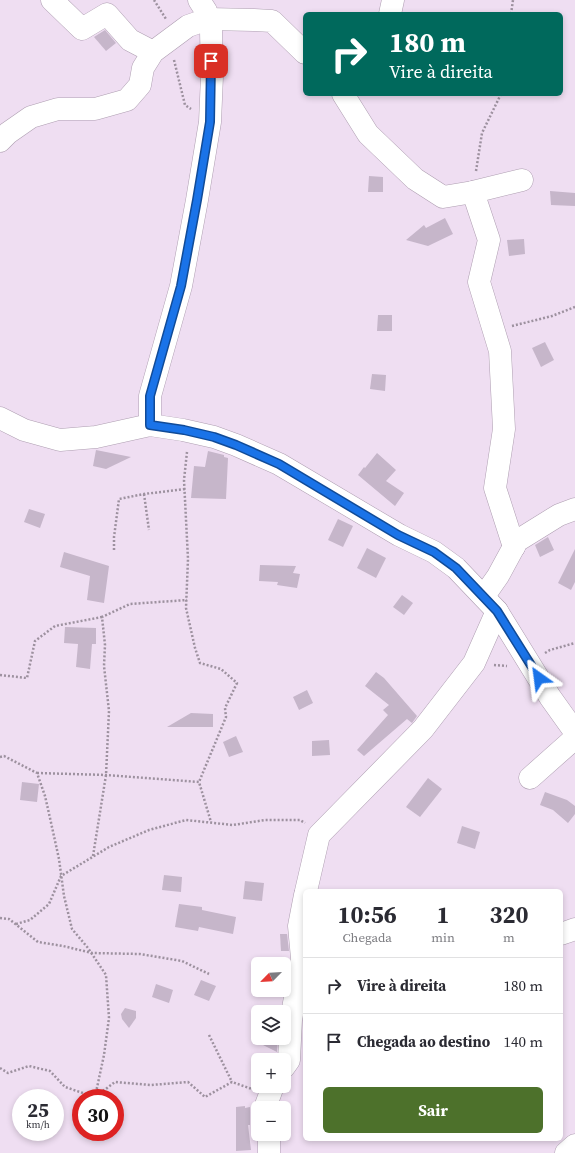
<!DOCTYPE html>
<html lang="pt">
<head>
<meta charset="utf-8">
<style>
	body { margin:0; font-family:"Source Serif 4",serif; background:#f2f2f3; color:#2b2b33; height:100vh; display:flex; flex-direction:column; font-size:15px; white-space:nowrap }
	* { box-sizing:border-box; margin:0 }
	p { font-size:13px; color:#7c7c81 }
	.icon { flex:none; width:22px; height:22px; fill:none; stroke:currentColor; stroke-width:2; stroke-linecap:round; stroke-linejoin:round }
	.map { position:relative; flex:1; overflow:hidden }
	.sheet { position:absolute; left:303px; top:889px; width:260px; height:252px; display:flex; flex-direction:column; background:#fff; border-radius:6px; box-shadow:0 2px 6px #0003 }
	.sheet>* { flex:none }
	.guide { position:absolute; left:303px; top:12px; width:260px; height:84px; border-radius:6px; box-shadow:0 2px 6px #0003; background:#00695c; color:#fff; overflow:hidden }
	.needle { width:26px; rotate:246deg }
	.buttons { position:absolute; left:251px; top:957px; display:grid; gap:8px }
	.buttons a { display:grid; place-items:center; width:40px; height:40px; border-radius:6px; background:#fff; box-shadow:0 2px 6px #0003; font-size:20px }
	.speed { position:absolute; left:12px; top:1089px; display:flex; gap:8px; font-size:20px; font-weight:700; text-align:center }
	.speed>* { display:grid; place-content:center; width:52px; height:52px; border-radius:50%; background:#fff; box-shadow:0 2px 6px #0003; line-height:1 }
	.speed small { font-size:10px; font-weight:400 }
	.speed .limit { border:6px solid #d22; background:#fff; color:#111 }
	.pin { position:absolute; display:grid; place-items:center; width:34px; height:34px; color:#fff; margin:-17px; border-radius:8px; box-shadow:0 2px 6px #0006 }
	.me { position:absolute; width:44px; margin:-22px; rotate:329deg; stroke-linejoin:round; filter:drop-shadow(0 0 3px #0008) }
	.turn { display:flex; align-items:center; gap:14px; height:84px; padding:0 20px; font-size:18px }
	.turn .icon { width:52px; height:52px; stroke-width:2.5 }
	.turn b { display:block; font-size:28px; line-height:34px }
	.eta { display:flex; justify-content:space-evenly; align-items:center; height:68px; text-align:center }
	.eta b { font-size:24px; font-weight:700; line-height:28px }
	.primary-button { display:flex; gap:8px; margin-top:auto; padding:8px 20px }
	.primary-button a { flex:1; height:46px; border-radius:6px; background:#4d712b; color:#fff; font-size:16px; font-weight:700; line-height:46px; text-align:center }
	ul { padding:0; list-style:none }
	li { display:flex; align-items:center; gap:12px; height:56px; padding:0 20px; border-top:1px solid #e1e1e2 }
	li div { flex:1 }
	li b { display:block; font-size:15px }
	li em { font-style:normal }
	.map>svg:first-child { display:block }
</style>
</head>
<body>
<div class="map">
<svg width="575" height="1153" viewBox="0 0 575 1153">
	<rect width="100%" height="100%" fill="#efdef2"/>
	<!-- building -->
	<g fill="#c6b6ca">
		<polygon points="105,30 116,43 106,51 94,37"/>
		<polygon points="369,176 383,177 383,192 368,192"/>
		<polygon points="550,191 575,193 575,206 551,205"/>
		<polygon points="445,218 453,234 428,246 406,240 424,225 426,228"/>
		<polygon points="524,239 525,254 509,256 507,240"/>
		<polygon points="378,315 392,315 392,331 377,331"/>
		<polygon points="545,342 554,360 541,367 532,348"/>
		<polygon points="372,374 386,375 385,391 370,389"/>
		<polygon points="96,450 131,457 106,469 93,466"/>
		<polygon points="208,451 224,455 224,457 228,458 226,499 191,498 194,466 205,467"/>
		<polygon points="377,453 396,470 386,481 404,493 395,506 358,475 364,467 365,468"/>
		<polygon points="29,509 45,514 40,528 24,522"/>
		<polygon points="338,519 353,526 343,547 328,540"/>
		<polygon points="548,537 554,550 540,557 535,545"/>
		<polygon points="367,548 386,558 376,578 357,568"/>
		<polygon points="575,549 575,582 571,590 558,583"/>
		<polygon points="64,552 109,566 104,603 87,600 90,576 60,567"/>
		<polygon points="260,565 296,566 293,573 300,574 297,588 277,585 278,582 259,581"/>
		<polygon points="402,595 413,603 404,615 393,607"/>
		<polygon points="65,627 96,628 96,644 92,644 90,669 76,667 78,644 64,643"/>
		<polygon points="376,672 384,678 417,716 412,723 407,719 364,756 357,750 388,715 383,710 389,705 365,686"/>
		<polygon points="307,690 313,703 299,710 293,697"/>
		<polygon points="191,713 213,714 213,727 167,727"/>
		<polygon points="236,736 243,752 229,757 223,742"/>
		<polygon points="329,740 330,755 312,756 312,741"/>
		<polygon points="428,778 442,789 420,817 406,807"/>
		<polygon points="22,782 39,784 37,802 20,800"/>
		<polygon points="545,792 567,800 575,806 575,814 568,823 553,810 540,805"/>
		<polygon points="462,826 480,832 475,849 457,843"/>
		<polygon points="164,875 182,877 181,892 162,890"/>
		<polygon points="245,881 264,883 262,901 243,899"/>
		<polygon points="179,904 202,907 202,910 236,917 233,934 199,927 198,931 175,927"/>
		<polygon points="280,934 287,934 289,951 281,951"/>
		<polygon points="201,980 216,986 209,1001 194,995"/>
		<polygon points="156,984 173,990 169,1003 152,997"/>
		<polygon points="125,1008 136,1011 136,1018 129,1028 122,1019 121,1014"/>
		<polygon points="266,1038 278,1038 277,1052 263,1045"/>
		<polygon points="245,1106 245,1108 250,1107 250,1125 248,1125 251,1150 236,1151 236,1107"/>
	</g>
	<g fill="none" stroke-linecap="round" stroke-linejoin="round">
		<!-- minor casing -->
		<g stroke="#ae9eb1" stroke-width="23">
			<g id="minor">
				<polyline points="52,0 82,29 107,14 130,40 153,52"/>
				<polyline points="390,14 393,0"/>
				<polyline points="343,94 368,134 415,179 443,197 473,192 522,180"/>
				<polyline points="0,141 8,133 31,117 58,109 95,109 127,100 140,85 143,68 153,52 188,26 208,19 254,20 272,21 305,53"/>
				<polyline points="473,192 489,240 479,282 500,351 504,429 495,488 514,547"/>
				<polyline points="0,418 24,430 60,440 96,437 150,425 183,430 214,437 236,445 279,464 399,535 434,552 456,568 497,611 550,697 575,732"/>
				<polyline points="150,425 150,396 181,286 197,200 210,122 212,76 211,31 206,11 199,0"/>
				<polyline points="484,596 498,576 517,541 559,515 575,509"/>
				<polyline points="530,778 575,738"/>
				<polyline points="306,891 319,835 423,729 474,663 497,611"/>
				<polyline points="561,934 575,929"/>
				<polyline points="284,1067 289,1060 291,1020 302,958 299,926 305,895"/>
				<polyline points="266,1108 266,1105 273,1086"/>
				<polyline points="269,1134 269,1153"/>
				<polyline points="566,1153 575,1145"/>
			</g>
		</g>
		<!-- path -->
		<g stroke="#9d919f" stroke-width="2.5" stroke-dasharray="2 2" stroke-linecap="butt">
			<polyline points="154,0 166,19"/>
			<polyline points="511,14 513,0"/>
			<polyline points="174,60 185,105 191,109"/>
			<polyline points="476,171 482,133 501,94"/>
			<polyline points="512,326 552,316 575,307"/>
			<polyline points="187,452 184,480 188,559 186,608 195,648 200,663 221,669 237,683 225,708 226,717 199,782"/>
			<polyline points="144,494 149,530"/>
			<polyline points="114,550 114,537 119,499 144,494 185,489"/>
			<polyline points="545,653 550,650 575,643"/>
			<polyline points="494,665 507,666"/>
			<polyline points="0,675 27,678 35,641 55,626 102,617"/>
			<polyline points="0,757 4,756 37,773 45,796 50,818 59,859 64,896 72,929 88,948 106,975 109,1018 104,1055 95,1097 115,1082 151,1085 188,1082 205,1097 232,1082 252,1089"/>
			<polyline points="37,773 106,775 199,782 211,822"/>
			<polyline points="93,856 106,775 109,711 104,666 105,645 102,617 130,604 187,600"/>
			<polyline points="0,918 9,919 38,942 63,946 92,953 140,954 182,961 209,974"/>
			<polyline points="16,924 30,920 49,904 61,876 109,847 149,830 186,820 233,825 265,820 300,820 305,823"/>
			<polyline points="209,1035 232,1082"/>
			<polyline points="0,1068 8,1073 29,1066 50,1071 65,1087 95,1097"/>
		</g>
		<!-- minor -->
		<use href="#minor" stroke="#fff" stroke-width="22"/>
	</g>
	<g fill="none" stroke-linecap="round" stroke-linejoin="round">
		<!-- route casing -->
		<g stroke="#114b97" stroke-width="10">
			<polyline id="route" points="211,61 210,122 197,200 181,286 150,396 150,425 184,430 214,437 236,445 279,464 398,535 434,552 456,568 497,611 539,678"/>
		</g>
		<!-- route -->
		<use href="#route" stroke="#1a73e8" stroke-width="7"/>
	</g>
</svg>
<div class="buttons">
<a><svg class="needle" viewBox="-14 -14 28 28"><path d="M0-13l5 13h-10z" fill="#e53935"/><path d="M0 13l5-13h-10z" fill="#7c7c81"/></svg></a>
<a><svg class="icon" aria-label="layers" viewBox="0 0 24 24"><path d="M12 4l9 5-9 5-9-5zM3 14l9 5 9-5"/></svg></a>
<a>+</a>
<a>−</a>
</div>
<div class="speed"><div>25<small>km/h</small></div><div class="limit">30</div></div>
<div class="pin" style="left:211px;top:61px;background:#d93025"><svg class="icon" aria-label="arrive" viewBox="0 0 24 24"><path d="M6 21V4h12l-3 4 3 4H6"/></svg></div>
<svg class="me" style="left:539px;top:678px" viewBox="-20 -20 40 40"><path d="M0-17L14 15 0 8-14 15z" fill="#1a73e8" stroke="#fff" stroke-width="4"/></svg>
<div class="guide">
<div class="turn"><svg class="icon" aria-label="right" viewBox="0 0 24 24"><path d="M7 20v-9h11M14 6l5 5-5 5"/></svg><div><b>180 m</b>Vire à direita</div></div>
</div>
<section class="sheet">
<div class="eta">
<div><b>10:56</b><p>Chegada</p></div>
<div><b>1</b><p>min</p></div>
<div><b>320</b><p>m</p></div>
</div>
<ul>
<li><svg class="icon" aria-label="right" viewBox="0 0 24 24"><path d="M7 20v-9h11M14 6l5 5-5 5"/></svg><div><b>Vire à direita</b></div><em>180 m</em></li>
<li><svg class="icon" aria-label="arrive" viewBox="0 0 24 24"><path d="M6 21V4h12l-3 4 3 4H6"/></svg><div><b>Chegada ao destino</b></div><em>140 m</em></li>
</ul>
<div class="primary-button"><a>Sair</a></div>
</section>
</div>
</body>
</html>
